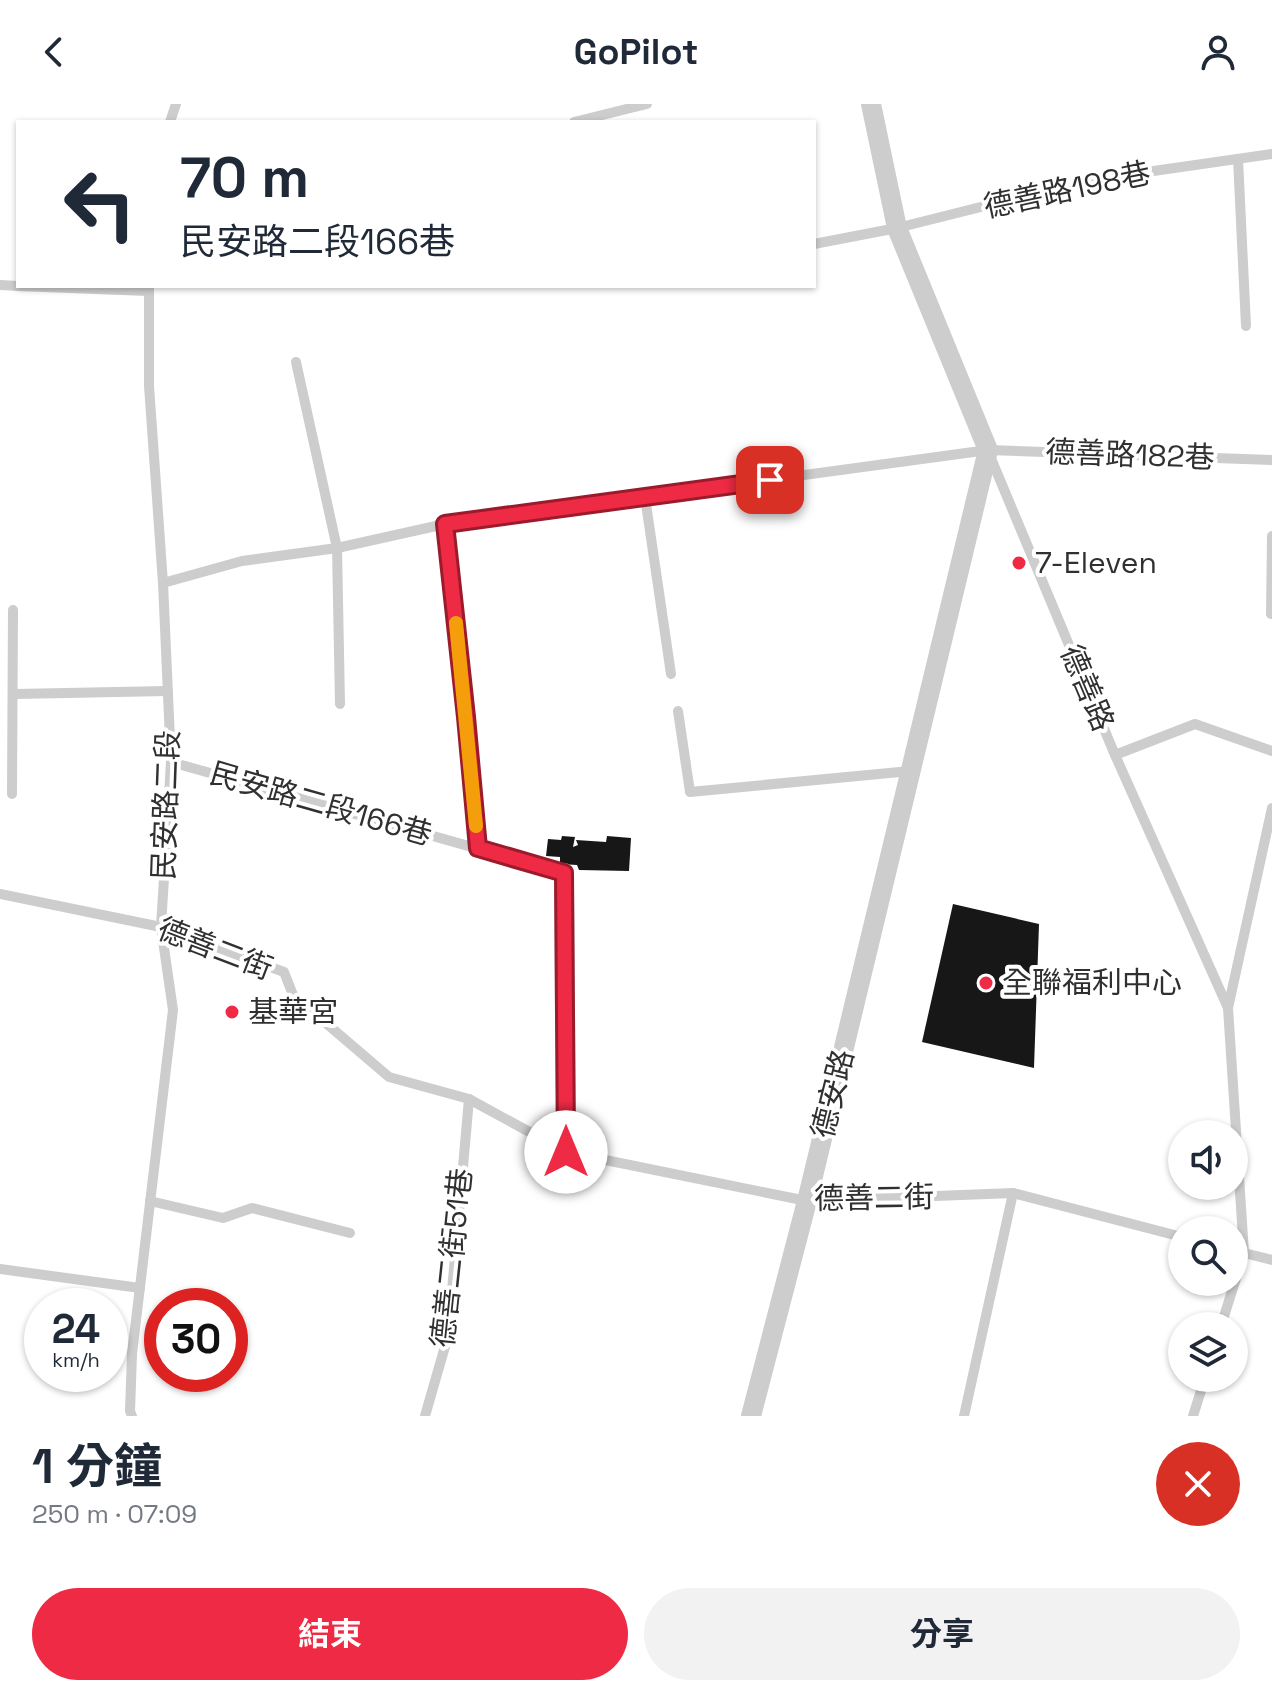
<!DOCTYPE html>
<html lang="zh-TW">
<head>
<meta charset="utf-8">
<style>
	body { margin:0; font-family:"Space Grotesk","Noto Sans TC",sans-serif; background:#f2f2f3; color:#1f2937; height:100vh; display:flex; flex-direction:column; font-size:30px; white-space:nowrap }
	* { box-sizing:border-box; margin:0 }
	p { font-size:26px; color:#747a83 }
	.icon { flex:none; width:44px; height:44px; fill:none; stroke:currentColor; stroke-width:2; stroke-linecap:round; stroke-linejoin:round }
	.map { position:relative; height:1312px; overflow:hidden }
	.details { display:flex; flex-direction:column; background:#fff; flex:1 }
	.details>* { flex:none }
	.hud { position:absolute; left:16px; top:16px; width:800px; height:168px; border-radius:0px; box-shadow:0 2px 6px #0004; background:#fff; color:#1f2937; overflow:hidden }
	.buttons { position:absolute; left:1168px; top:1016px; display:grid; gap:16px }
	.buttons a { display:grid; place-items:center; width:80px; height:80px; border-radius:50%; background:#fff; box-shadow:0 2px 6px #0004; font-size:40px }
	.speed { position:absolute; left:24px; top:1184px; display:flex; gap:16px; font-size:40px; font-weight:700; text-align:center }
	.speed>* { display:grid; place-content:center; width:104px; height:104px; border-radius:50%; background:#fff; box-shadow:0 2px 6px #0004; line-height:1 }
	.speed small { font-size:20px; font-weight:400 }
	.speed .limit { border:12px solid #d22; background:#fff; color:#111 }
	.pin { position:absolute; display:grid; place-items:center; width:68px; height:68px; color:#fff; margin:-34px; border-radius:16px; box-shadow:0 4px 12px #0006 }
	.me { position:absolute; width:88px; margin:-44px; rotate:0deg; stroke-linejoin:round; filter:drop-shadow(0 0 6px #0008) }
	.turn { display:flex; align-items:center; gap:28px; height:168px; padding:0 32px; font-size:36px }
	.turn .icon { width:104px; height:104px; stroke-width:2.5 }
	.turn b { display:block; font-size:56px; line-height:68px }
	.round { display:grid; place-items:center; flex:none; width:84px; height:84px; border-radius:42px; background:#f2f2f3 }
	.headline { display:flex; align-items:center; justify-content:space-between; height:136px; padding:0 32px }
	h1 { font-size:48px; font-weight:700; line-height:60px }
	.button { display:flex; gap:16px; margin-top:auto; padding:16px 32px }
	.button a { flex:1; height:92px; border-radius:48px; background:#ee2a44; color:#fff; font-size:32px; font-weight:700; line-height:92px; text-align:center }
	.button a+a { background:#f2f2f3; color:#1f2937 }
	header { display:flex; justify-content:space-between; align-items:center; height:104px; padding:0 32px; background:#fff; font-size:36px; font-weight:700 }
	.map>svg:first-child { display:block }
</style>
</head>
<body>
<header><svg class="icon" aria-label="back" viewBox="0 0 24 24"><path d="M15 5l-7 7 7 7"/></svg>GoPilot<svg class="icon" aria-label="person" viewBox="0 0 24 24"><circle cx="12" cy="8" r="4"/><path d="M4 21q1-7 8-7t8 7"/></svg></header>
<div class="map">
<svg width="1272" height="1312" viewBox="0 0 1272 1312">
	<rect width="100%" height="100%" fill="#fff"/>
	<!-- building -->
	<g fill="#171717">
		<polygon points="562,732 575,733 573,743 578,741 576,736 606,738 607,732 631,734 629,767 579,766 577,761 560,760 560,753 546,752 548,735 561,736"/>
		<polygon points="953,800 1039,820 1034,964 922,938"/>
	</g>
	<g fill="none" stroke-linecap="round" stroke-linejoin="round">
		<!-- service -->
		<g stroke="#cdcdcd" stroke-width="10">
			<polyline points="170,18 176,0"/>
			<polyline points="574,18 647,0"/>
			<polyline points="1238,55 1246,222"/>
			<polyline points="814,140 897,124 1084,77 1272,50"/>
			<polyline points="0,181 18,182"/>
			<polyline points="18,182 148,187"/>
			<polyline points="296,258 337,444 340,600"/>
			<polyline points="990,352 1115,651 1228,904 1244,1149 1272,1156"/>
			<polyline points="645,393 671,570"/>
			<polyline points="445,420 466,613 478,744"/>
			<polyline points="163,479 242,457 337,444 445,420 988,346 1272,356"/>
			<polyline points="1271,510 1272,432"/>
			<polyline points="14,590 168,587"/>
			<polyline points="678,607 690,688 910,667"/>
			<polyline points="1115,651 1195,620 1272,647"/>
			<polyline points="171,658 564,769"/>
			<polyline points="12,690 13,506"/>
			<polyline points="0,790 161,823 284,868 293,891 389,973 469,995 566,1048 807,1097 1013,1089 1182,1133"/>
			<polyline points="1228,904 1272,704"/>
			<polyline points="150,1097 223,1114 252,1104 350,1129"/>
			<polyline points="0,1165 140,1184"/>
			<polyline points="1221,1222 1244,1149 1234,1146"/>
			<polyline points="132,1312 130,1307 132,1250 173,906 161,823 171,658 163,479 149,282 149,182"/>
			<polyline points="425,1312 448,1232 469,995"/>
			<polyline points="964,1312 1013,1089"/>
			<polyline points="1193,1312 1205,1274"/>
		</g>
		<!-- minor -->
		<g stroke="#cdcdcd" stroke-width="20">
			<polyline points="564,769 566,1048"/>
			<polyline points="751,1312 807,1097 988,346 897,124 871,0"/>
		</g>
	</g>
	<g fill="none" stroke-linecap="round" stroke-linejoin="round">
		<!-- route casing -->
		<g stroke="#9b1b2c" stroke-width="20">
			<polyline id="route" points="566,1048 564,769 478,744 466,613 445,420 770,376"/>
		</g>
		<!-- route -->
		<use href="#route" stroke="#ee2a44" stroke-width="14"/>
		<!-- slow -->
		<polyline stroke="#f59e0b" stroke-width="14" points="456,519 476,722"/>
	</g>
	<!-- markers -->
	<g fill="#ee2a44" stroke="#fff" stroke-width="3">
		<circle cx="1019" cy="459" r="8"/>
		<circle cx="986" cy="879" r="8"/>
		<circle cx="232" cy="908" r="8"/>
	</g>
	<g text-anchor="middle" stroke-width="8" stroke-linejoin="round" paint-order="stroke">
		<!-- street labels -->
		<g font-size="30" fill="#303030" stroke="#fff">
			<text transform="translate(1067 86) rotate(-12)" y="10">德善路198巷</text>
			<text transform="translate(1130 351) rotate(2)" y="10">德善路182巷</text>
			<text transform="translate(1087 584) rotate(67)" y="10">德善路</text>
			<text transform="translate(321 700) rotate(16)" y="10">民安路二段166巷</text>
			<text transform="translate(166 701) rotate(-88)" y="10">民安路二段</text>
			<text transform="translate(215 845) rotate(21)" y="10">德善二街</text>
			<text transform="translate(833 990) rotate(-76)" y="10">德安路</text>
			<text transform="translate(874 1094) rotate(-1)" y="10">德善二街</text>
			<text transform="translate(452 1154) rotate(-84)" y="10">德善二街51巷</text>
		</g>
		<!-- poi labels -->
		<g font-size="30" fill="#303030" stroke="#fff" text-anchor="start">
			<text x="1035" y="469">7-Eleven</text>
			<text x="1002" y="889">全聯福利中心</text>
			<text x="248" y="918">基華宮</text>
		</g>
	</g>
</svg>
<div class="buttons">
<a><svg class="icon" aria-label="sound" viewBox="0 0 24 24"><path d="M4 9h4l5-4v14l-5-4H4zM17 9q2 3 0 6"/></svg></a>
<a><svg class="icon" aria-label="search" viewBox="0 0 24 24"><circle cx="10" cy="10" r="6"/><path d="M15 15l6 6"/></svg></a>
<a><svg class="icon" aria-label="layers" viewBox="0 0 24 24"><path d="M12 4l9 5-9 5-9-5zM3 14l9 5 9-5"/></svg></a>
</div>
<div class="speed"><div>24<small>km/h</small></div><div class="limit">30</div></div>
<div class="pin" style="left:770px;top:376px;background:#d93025"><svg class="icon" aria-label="arrive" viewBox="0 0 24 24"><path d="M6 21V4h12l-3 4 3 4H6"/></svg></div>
<svg class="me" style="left:566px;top:1048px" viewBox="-20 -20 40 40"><circle r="19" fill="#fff"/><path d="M0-13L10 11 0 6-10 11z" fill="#ee2a44"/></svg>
<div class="hud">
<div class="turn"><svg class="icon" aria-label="left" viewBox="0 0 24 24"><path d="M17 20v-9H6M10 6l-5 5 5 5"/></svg><div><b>70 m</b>民安路二段166巷</div></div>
</div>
</div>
<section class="details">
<div class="headline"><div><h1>1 分鐘</h1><p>250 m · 07:09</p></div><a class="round" style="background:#d93025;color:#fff"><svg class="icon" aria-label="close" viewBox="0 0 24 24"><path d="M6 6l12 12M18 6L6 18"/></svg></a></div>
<div class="button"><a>結束</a><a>分享</a></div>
</section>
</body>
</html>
